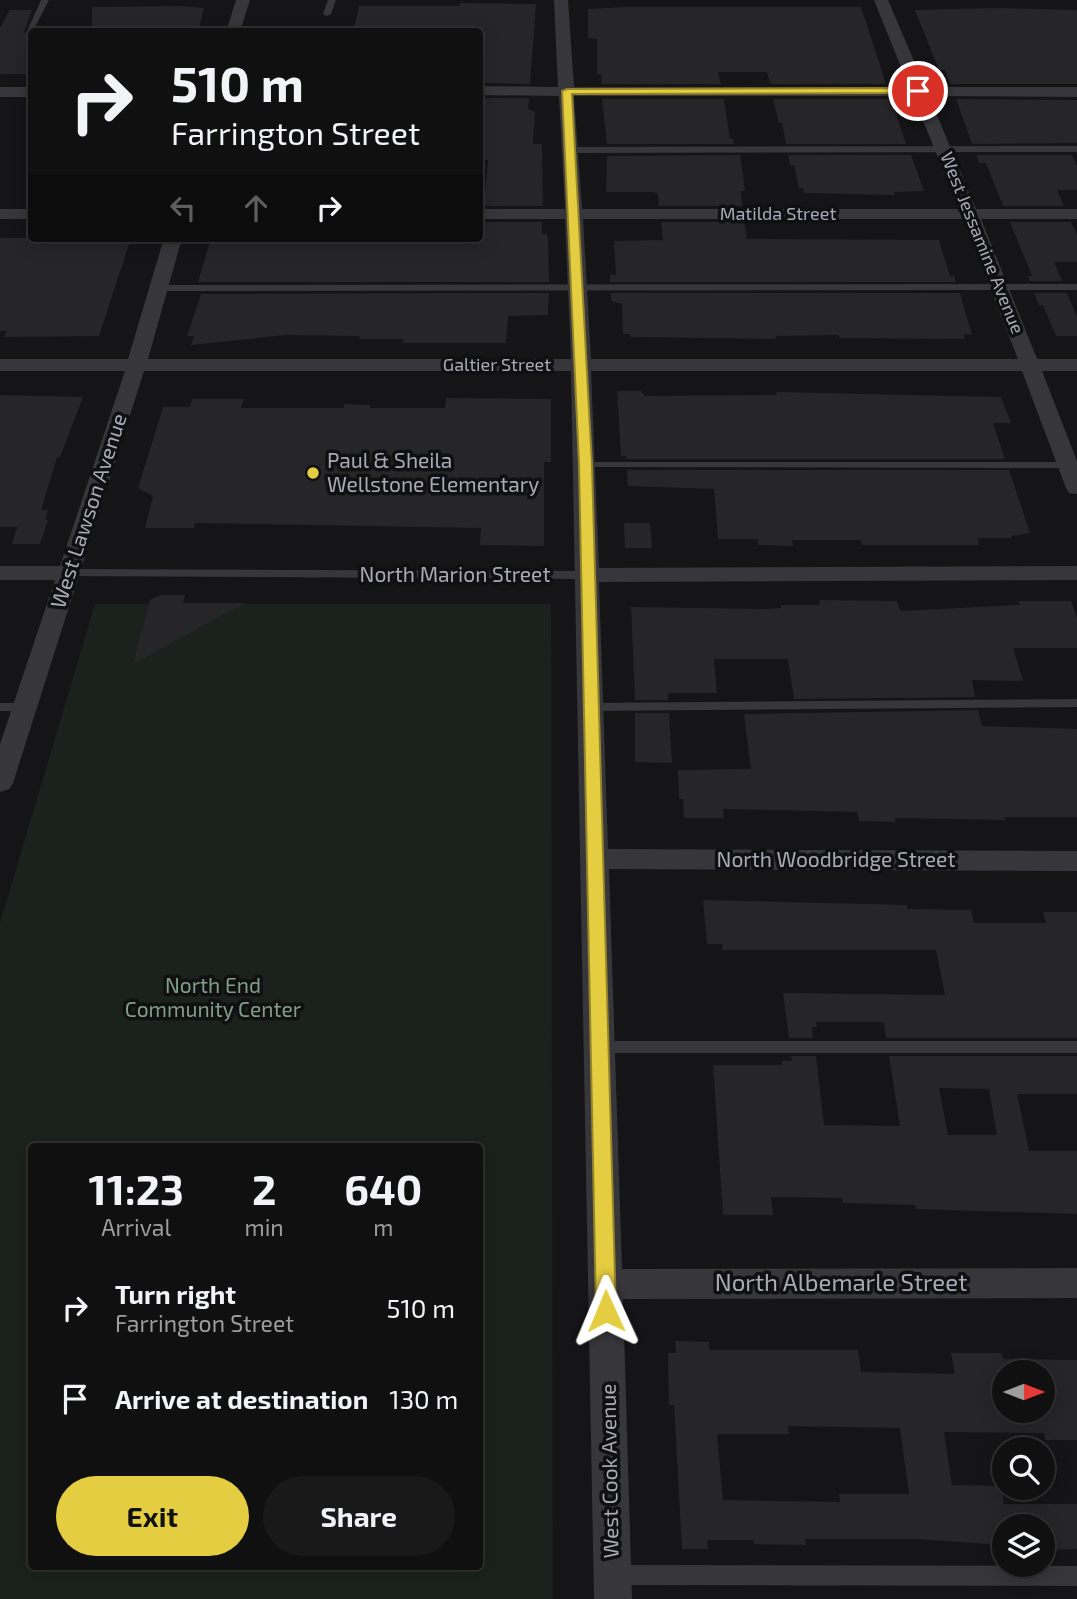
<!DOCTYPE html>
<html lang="en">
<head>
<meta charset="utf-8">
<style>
	body { margin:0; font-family:"Exo 2",sans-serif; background:#19191a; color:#f1f3f6; height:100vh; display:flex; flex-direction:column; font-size:26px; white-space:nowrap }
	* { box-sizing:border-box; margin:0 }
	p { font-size:23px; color:#9c9d9f }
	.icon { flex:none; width:38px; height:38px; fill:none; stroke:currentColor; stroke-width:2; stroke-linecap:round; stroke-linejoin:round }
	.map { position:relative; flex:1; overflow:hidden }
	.panel { position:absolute; left:28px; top:1143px; width:455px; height:427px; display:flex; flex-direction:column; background:#101011; border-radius:7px; box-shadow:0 4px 18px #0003,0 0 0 2px #303031 }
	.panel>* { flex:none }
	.hud { position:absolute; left:28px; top:28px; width:455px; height:214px; border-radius:7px; box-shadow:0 4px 18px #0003,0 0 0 2px #303031; background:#101011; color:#f1f3f6; overflow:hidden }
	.needle { width:46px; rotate:90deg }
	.controls { position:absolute; left:992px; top:1360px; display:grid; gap:14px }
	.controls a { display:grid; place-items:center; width:63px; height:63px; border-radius:50%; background:#101011; box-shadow:0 4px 18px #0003,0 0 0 2px #303031; font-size:35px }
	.pin { position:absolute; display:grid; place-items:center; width:60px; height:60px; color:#fff; margin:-30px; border:4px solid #fff; border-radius:50%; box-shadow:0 2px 7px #0007 }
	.me { position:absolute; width:77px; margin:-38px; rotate:359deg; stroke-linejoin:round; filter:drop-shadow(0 0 5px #0008) }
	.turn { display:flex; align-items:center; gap:24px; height:147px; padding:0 28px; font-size:32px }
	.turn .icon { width:91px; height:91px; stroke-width:2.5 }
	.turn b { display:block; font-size:49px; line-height:60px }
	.lanes { display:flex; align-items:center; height:66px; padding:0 28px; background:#0003; justify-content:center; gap:35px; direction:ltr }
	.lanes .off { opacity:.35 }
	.eta { display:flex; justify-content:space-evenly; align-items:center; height:119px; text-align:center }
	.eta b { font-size:42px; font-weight:700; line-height:49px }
	.button { display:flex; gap:14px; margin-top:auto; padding:14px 28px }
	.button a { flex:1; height:80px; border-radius:42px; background:#e4cd40; color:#111; font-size:28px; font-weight:700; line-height:80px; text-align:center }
	.button a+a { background:#19191a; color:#f1f3f6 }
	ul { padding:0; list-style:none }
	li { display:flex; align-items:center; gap:21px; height:91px; padding:0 28px }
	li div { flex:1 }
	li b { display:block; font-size:26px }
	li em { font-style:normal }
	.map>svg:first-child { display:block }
</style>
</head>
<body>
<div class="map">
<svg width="1077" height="1599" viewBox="0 0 1077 1599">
	<rect width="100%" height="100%" fill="#151517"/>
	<!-- green -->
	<path fill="#1b211d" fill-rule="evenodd" d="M 95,604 L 551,604 L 553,1599 L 0,1599 L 0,923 ZM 32,1146 L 480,1146 L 480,1566 L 32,1566 Z"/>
	<!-- building -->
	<g fill="#262528" fill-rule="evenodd">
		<polygon points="460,3 536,4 530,84 483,83 485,46 480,46 480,32 353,32 359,6 460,6"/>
		<polygon points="181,6 204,8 198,32 92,32 92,7"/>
		<polygon points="627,7 861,7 886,84 770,84 767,72 718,72 721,84 602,84 601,74 597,74 597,39 588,38 588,9"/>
		<polygon points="992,8 1077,10 1077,84 950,84 945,70 939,70 915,10"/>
		<polygon points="10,10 32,10 24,32 32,34 32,74 0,74 0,28"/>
		<polygon points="482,98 529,98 528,109 535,112 533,144 542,144 543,206 484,206 488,160 480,160"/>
		<polygon points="602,99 724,99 730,139 733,139 734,144 607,144"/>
		<polygon points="773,99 891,99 906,144 786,144 782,123 779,123"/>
		<polygon points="956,99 1077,100 1077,143 972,144"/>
		<polygon points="740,155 745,191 741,191 742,206 659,206 658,194 653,192 606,192 607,156"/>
		<polygon points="788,155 911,155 924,191 894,192 895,195 804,193 803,188 799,188 794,165 790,165"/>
		<polygon points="976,155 1072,155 1077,166 1077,190 1057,190 1064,206 1003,206 986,163 979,163"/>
		<polygon points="483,222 542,222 542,234 547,234 548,238 549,282 198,282 211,238 480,238"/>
		<polygon points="661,222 744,222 747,239 939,240 950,276 954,276 956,282 610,282 610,275 616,275 614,241 663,240"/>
		<polygon points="1010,222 1071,222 1077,235 1077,262 1054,262 1062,281 1030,281 1028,276 1032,276"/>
		<polygon points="0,238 131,238 99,336 4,337 7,331 0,331"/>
		<polygon points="549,293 548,315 508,316 506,343 402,343 403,339 359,339 360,336 286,335 191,345 194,336 187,336 201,294"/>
		<polygon points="611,293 960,293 972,335 963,334 965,339 839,338 839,335 775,336 776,339 630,337 630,334 623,334 622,304 611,301"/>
		<polygon points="1034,293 1067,293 1077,317 1077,336 1056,336 1043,305 1039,305"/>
		<polygon points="617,391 641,391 645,396 777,395 776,392 1001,397 1011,423 993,423 1005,459 626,459 626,456 621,456"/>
		<polygon points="0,395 83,397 60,457 57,457 43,504 42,510 48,510 45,520 48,520 40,544 12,544 17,527 0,527"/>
		<polygon points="446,398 551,399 551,462 544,462 544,546 480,545 481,528 195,523 194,528 145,528 153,496 138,488 163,407 190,407 192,399 244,399 241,408 344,408 344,404 370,405 370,408 445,408"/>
		<polygon points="627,470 1009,470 1030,533 1011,536 1012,538 978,538 979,545 862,545 861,540 792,540 793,546 758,545 758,539 718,539 714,489 628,486"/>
		<polygon points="624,523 650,523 652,548 625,548"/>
		<polygon points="161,595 185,595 183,603 245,603 133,664 150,600"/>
		<polygon points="819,600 897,601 900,611 1020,605 1018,601 1071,601 1077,618 1077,648 1013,648 1023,681 972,680 975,697 794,699 788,659 714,659 717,693 668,693 668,700 635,700 631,607 767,609 781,608 781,605 820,605"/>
		<polygon points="978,710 982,726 1077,729 1077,817 1004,817 1005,820 895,818 896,822 859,821 857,812 723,809 724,818 684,818 683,799 679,799 678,770 751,769 744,714"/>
		<polygon points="635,713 669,713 672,763 635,762"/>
		<polygon points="703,900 907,905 907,909 971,910 974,923 1046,923 1043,912 1077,912 1077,1038 886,1038 884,1023 879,1022 816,1022 817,1027 812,1027 813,1038 789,1038 783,993 945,995 936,950 723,950 722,944 707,944"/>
		<path d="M 791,1056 L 816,1056 L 824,1125 L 900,1126 L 889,1056 L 1077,1056 L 1077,1094 L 1017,1094 L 1029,1151 L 1077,1151 L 1077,1214 L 916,1209 L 915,1205 L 843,1203 L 842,1198 L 771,1197 L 773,1215 L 723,1215 L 713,1065 L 782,1065 L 782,1061 L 792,1061 ZM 939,1088 L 989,1089 L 997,1135 L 948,1135 Z"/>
		<path d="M 675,1341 L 709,1342 L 709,1350 L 858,1350 L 861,1372 L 955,1374 L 951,1353 L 1002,1353 L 1003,1359 L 1077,1360 L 1077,1440 L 1045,1440 L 1044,1433 L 944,1432 L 952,1485 L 1001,1486 L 1004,1504 L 1077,1504 L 1077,1549 L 1045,1550 L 1043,1526 L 1004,1526 L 1004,1545 L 916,1539 L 805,1539 L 806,1545 L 754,1544 L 754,1540 L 707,1540 L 708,1549 L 682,1549 L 674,1405 L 669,1405 L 668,1353 L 676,1353 ZM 1004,1372 L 1043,1372 L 1043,1410 L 1004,1410 ZM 788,1426 L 900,1428 L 909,1494 L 839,1494 L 840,1502 L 723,1500 L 717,1434 L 789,1434 Z"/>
	</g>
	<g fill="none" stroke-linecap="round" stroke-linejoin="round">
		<!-- lane -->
		<g fill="#37363b" fill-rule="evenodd">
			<polygon points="41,0 49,0 33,31 27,31"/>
			<polygon points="328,0 336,0 331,14 327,16 323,14"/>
			<polygon points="1077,146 1077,152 570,153 566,150 570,147"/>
			<polygon points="1077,284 1077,290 159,291 154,288 159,285"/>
			<polygon points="585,462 1077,462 1077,468 581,467 581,463"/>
			<polygon points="69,569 588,571 594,575 588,579 65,576 63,573 65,570"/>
			<polygon points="1077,699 1077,707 590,711 583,707 590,703"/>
			<polygon points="0,703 25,703 32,707 25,711 0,711"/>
			<polygon points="599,1041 1077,1041 1077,1053 599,1053 593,1052 591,1047 593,1042"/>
			<polygon points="614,1565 1077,1566 1077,1586 614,1585 607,1582 604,1575 607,1568"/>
		</g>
		<!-- street -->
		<g fill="#37363b" fill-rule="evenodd">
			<polygon points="236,0 250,0 240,32 226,32"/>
			<path d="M 554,0 L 568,0 L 574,87 L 909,87 L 874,0 L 888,0 L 925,87 L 1077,87 L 1077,97 L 929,96 L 976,209 L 1077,209 L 1077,219 L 981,219 L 1037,359 L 1077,359 L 1077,371 L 1042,371 L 1077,461 L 1077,494 L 1069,493 L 1066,488 L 1022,371 L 591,371 L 599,568 L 1077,566 L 1077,580 L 599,582 L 608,849 L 1077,851 L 1077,871 L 609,869 L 622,1269 L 1077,1268 L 1077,1298 L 623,1299 L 632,1599 L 594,1599 L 571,371 L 144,371 L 13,783 L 9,789 L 0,792 L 0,744 L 55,580 L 0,580 L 0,566 L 60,566 L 125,371 L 0,371 L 0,359 L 128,359 L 164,238 L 182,238 L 148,359 L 571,359 L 565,219 L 480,219 L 480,209 L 565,209 L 559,96 L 480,95 L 480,86 L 558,87 ZM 574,96 L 913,96 L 959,209 L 582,209 ZM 583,219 L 963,219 L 1018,359 L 591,359 Z"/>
			<rect x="0" y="87" width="32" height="10"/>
			<rect x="0" y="209" width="32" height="10"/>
		</g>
	</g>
	<!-- route -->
	<polygon fill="#e4cd40" stroke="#94852a" stroke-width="2" points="918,88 922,91 921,93 572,94 592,465 616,1311 613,1317 606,1320 599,1317 596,1311 579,465 562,91 567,89"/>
	<!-- markers -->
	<circle fill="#e4cd40" stroke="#101012" stroke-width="2.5" cx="313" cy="473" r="7"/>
	<g text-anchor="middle" stroke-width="7" stroke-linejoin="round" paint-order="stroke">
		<!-- far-street labels -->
		<g font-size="18" fill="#a8aab6" stroke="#101012">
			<text x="778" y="220">Matilda Street</text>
			<text transform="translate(982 243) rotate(68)" y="6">West Jessamine Avenue</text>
			<text x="497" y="371">Galtier Street</text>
		</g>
		<!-- poi labels -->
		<g font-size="21" fill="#a8aab6" stroke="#101012" text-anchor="start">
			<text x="327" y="468">Paul &amp; Sheila<tspan x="327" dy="24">Wellstone Elementary</tspan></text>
		</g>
		<!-- street labels -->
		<g font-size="21" fill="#a8aab6" stroke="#101012">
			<text transform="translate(89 511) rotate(-72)" y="7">West Lawson Avenue</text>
			<text x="455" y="582">North Marion Street</text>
			<text x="836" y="867">North Woodbridge Street</text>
			<text transform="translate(610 1471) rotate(-91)" y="7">West Cook Avenue</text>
		</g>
		<!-- park labels -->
		<g font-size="21" fill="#809f88" stroke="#101012">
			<text x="213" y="993">North End<tspan x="213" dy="24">Community Center</tspan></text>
		</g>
		<!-- near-street labels -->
		<g font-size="24" fill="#a8aab6" stroke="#101012">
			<text x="841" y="1291">North Albemarle Street</text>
		</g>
	</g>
</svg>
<div class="controls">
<a><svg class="needle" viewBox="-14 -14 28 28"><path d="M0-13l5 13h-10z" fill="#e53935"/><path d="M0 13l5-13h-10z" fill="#9c9d9f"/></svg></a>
<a><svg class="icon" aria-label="search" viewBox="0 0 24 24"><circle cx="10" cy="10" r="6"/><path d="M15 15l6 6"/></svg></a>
<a><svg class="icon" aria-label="layers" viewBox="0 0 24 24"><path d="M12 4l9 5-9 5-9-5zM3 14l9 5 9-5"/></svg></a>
</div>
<div class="pin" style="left:918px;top:91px;background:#d93025"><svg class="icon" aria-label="arrive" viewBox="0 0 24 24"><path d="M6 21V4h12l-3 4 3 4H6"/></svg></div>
<svg class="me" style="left:606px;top:1311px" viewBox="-20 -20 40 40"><path d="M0-17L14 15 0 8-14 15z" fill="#e4cd40" stroke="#fff" stroke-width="4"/></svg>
<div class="hud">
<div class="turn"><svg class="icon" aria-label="right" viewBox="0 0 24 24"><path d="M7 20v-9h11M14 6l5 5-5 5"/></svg><div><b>510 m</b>Farrington Street</div></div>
<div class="lanes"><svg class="icon off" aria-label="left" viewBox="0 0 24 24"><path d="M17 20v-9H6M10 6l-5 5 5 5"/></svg><svg class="icon off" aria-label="ahead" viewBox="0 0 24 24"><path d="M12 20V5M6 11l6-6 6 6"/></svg><svg class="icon" aria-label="right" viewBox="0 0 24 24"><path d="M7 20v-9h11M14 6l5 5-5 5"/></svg></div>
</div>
<section class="panel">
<div class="eta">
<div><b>11:23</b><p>Arrival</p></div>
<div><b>2</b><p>min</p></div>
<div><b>640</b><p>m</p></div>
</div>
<ul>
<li><svg class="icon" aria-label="right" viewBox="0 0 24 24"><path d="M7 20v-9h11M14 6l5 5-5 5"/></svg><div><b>Turn right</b><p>Farrington Street</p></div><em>510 m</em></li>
<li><svg class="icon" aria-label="arrive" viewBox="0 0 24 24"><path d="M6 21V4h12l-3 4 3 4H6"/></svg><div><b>Arrive at destination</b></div><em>130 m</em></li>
</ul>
<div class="button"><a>Exit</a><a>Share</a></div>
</section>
</div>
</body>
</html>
